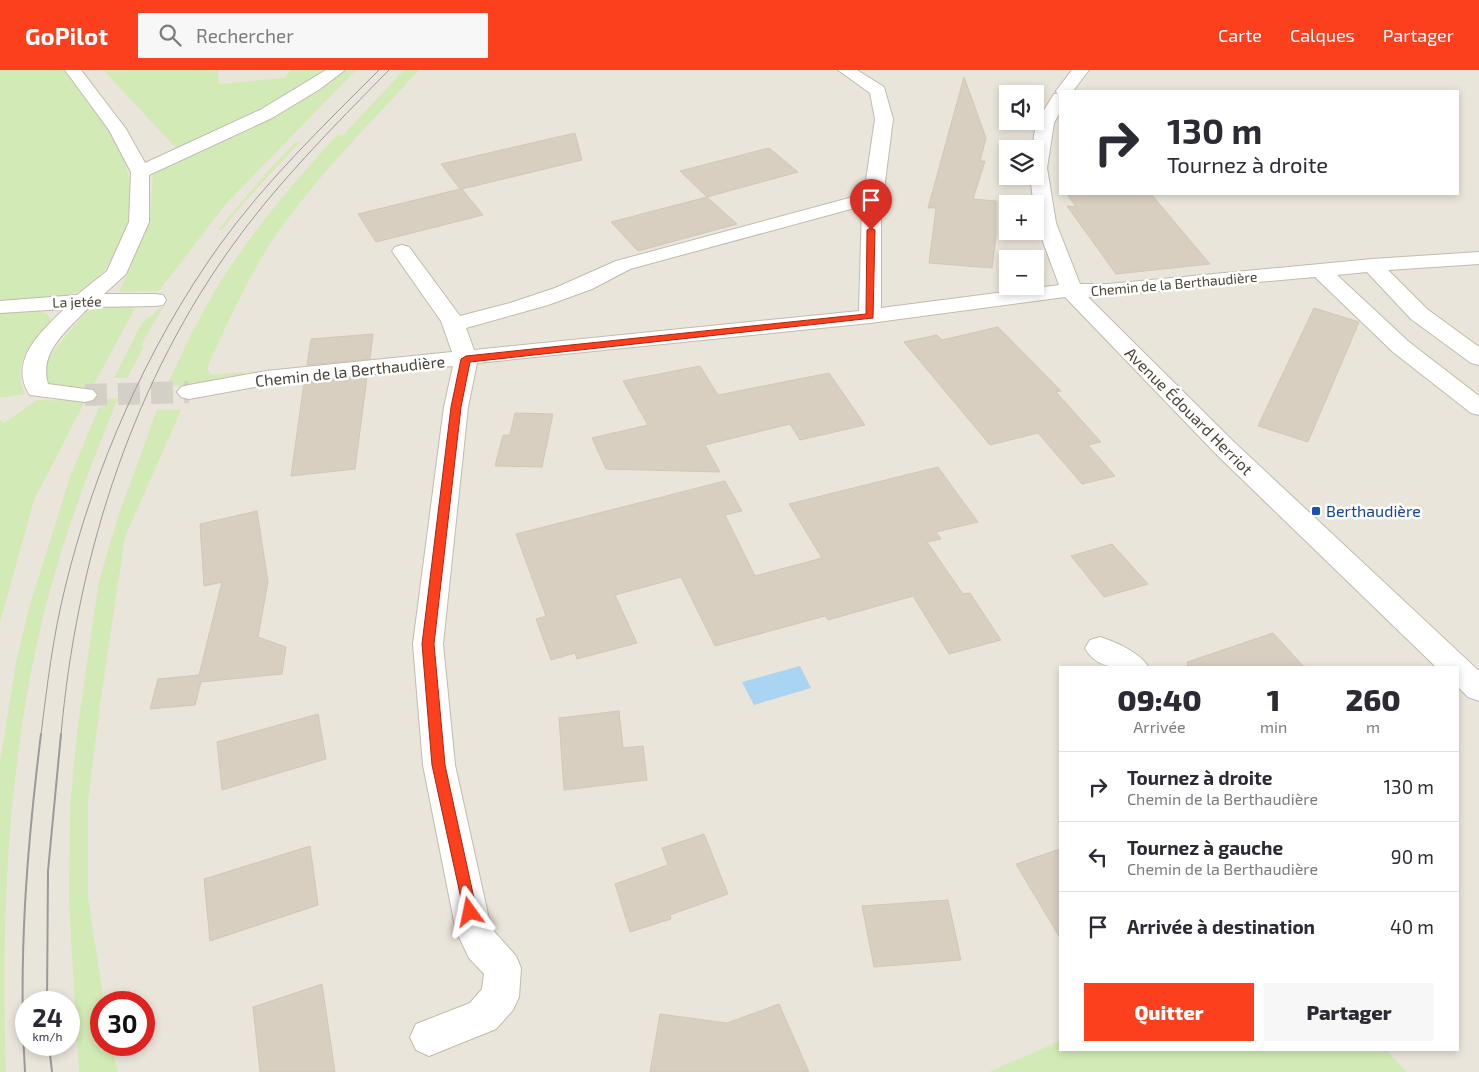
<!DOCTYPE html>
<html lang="fr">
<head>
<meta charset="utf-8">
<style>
	body { margin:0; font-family:"Exo 2",sans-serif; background:#f7f7f7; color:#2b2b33; height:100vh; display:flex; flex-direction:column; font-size:19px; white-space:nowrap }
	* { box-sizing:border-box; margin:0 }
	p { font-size:16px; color:#7c7c81 }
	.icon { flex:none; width:28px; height:28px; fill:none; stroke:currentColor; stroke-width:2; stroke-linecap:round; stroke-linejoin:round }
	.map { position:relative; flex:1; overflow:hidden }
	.details { position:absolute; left:1059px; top:596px; width:400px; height:385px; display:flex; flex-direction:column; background:#fff; border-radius:0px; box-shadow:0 2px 8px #0003 }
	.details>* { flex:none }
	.top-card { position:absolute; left:1059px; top:20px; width:400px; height:105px; border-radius:0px; box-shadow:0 2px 8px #0003; background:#fff; color:#2b2b33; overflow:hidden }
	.tools { position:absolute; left:999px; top:15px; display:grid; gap:10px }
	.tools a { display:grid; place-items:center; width:45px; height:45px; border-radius:0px; background:#fff; box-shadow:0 2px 8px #0003; font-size:25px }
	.speed { position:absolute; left:15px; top:921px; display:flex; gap:10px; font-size:25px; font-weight:700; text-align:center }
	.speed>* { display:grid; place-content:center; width:65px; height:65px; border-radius:50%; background:#fff; box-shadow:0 2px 8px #0003; line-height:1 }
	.speed small { font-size:12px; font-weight:400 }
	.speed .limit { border:8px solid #d22; background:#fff; color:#111 }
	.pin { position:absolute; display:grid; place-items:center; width:42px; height:42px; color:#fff; margin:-51px -21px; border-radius:50% 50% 50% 0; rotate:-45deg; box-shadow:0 0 5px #0007 }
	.pin .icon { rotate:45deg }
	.me { position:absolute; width:55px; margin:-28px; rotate:348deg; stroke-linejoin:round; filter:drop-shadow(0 0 4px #0008) }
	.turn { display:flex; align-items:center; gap:18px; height:105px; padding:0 25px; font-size:22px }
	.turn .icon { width:65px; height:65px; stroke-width:2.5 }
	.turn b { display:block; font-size:35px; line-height:42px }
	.eta { display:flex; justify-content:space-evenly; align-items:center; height:85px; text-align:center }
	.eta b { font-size:30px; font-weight:800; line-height:35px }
	.action { display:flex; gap:10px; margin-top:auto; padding:10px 25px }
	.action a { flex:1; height:58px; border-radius:0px; background:#fc3f1d; color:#fff; font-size:20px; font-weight:800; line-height:58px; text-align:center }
	.action a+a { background:#f7f7f7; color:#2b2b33 }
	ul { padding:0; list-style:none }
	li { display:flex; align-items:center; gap:15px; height:70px; padding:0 25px; border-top:1px solid #e1e1e2 }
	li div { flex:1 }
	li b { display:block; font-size:19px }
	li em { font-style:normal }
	header { display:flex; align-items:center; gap:30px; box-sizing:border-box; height:70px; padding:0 25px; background:#fc3f1d; color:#fff }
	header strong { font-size:24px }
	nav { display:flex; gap:28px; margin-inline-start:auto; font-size:18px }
	.search { width:350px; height:45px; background:#f7f7f7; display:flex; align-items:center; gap:12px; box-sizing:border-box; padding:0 18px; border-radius:0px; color:#7c7c81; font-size:19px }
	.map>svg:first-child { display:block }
</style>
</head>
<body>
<header>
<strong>GoPilot</strong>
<div class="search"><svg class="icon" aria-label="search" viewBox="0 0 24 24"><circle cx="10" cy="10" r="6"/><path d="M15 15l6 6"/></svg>Rechercher</div>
<nav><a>Carte</a><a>Calques</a><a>Partager</a></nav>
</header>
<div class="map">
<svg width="1479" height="1002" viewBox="0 0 1479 1002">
	<rect width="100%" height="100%" fill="#f6f3ec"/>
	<!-- residential -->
	<path fill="#eae5da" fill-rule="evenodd" d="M 0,0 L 1479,0 L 1479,1002 L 0,1002 ZM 1060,21 L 1458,21 L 1458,124 L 1060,124 ZM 1008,24 L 1035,24 L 1035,51 L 1008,51 ZM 1008,79 L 1035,79 L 1035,106 L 1008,106 ZM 1008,134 L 1035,134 L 1035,161 L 1008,161 ZM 1008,189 L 1035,189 L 1035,216 L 1008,216 ZM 1060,598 L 1458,598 L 1458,980 L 1060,980 ZM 26,932 L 69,932 L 69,975 L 26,975 ZM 101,932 L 144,932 L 144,975 L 101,975 Z"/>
	<!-- green -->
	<g fill="#d2eab5">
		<path d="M 0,0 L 63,0 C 80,22 103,45 116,70 C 127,90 132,117 130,140 C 127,167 105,211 79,221 C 54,231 27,230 0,231 Z"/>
		<polygon points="103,0 218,0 219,14 284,8 290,0 325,0 321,3 356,0 225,135 159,221 119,222 131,196 150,144 153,103 287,36 202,71 176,78"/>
		<path d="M 404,0 L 419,0 C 374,49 326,97 286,151 C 255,192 228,251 207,298 L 211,305 L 244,302 L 250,305 L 193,315 L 167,316 C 183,280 200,245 221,211 C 254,159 295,111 337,65 L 342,66 Z"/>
		<polygon points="296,72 300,72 246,130 222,160 218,160 267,102"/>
		<polygon points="113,235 135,238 93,316 67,319 44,313 42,295 86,242"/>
		<polygon points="164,235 141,275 144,276 127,308 114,308 142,253"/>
		<path d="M 37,240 L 48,245 L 51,252 C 30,272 11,295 25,324 L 0,328 L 0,242 Z"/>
		<path d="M 118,328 C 95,384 73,441 56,499 C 9,658 0,837 6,1002 L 0,1002 L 0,692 L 16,593 L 29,538 L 70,407 L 99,337 L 102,337 L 105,329 Z"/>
		<polygon points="37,330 85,331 34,430 0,552 0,350 4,353"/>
		<polygon points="157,340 181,340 125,467 100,634 88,731 88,828 104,932 101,932 101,975 111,975 118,1002 79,1002 69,832 70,738 77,662 99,511 118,447"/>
		<polygon points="1060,971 1060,980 1386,980 1407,1002 989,1002"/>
	</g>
	<!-- water -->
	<polygon fill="#a9d4f2" points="800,596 811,618 754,635 742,612"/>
	<!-- building -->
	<g fill="#d8cfc1" stroke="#d3c7b4">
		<polygon points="964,7 986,68 980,91 985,91 973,129 996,131 996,166 992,198 929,193 936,138 928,138"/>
		<polygon points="575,63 582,90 462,119 483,145 376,172 358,144 460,119 441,94"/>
		<polygon points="769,78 798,102 707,127 680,101"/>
		<polygon points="1067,124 1151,124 1210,194 1116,204 1067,136 1076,137"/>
		<polygon points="707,127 737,154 638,181 611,152"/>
		<polygon points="1314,238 1359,252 1308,372 1258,356"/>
		<polygon points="998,257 1061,321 1056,322 1101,372 1088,375 1115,406 1082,414 1038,363 990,375 904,272 937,265 942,270"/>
		<polygon points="373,264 370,289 307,295 311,269"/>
		<polygon points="700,296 718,325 829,303 865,355 800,370 790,354 705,375 720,402 606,399 592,368 648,355 623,311"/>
		<polygon points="367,307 355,399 291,406 304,313"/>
		<polygon points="515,343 553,344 542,397 495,396 503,365 510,365"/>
		<polygon points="938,397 978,452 936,462 941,469 927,472 963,524 970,523 1001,570 949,584 913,526 828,550 825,546 715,576 681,507 615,525 637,573 577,589 575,583 551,590 536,549 546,546 516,464 725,411 742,441 725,445 755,506 822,488 789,434"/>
		<polygon points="257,441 268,512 258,567 286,577 282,604 201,612 195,635 150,639 158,609 199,605 222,512 204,516 200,454"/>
		<polygon points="1112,474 1148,514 1104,527 1071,486"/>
		<polygon points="1273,563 1305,598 1188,598 1187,592"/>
		<polygon points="619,641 623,678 643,676 647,710 564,720 559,648"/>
		<polygon points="318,644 326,689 222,720 217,672"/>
		<polygon points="704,764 728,824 670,845 671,849 630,862 615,814 668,795 662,778"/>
		<polygon points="310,776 318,835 210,871 204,809"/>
		<polygon points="1060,779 1060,868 1016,794"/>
		<polygon points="948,830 961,890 874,897 862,836"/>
		<polygon points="322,914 335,1002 260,1002 253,937"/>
		<polygon points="779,934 809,1002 650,1002 660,944 727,953"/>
	</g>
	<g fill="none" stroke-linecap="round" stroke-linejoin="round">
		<!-- minor-tunnel -->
		<polyline stroke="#d4d0c8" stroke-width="22" stroke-dasharray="22 11" stroke-linecap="butt" points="85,325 189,322"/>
		<!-- minor casing -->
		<g stroke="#c2bbae" stroke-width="2">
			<g id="minor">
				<path d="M 65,0 L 81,0 L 126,59 L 145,93 L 260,40 L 326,0 L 345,0 L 320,19 L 272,48 L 149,105 L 149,152 L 126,204 L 104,224 L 155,224 L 163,225 L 166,230 L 163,235 L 155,236 L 89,237 C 69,259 38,281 48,314 L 93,320 L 97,325 L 93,330 L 85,332 L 30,325 C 7,291 42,261 64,239 L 0,243 L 0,231 L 77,225 L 107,201 L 129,152 L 131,102 L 109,60 Z"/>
				<path d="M 838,0 L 857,0 L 884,17 L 893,49 L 881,143 L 881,238 L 1059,215 L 1036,153 L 1030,106 L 1035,106 L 1035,79 L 1032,79 L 1036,53 L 1054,24 L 1057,24 L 1056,21 L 1072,0 L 1089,0 L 1073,21 L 1060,21 L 1060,42 L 1054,53 L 1047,98 L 1056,153 L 1080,214 L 1108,214 L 1372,189 L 1479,182 L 1479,194 L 1388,200 L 1427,239 L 1479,277 L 1479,295 L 1471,293 L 1411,249 L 1367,202 L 1337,205 L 1409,272 L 1479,326 L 1479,345 L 1471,343 L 1393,282 L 1315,207 L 1088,227 L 1235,373 L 1479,601 L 1479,631 L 1468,627 L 1458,617 L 1458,598 L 1437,598 L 1217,385 L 1065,227 L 870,253 L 477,293 L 468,337 L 443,574 L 455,695 L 491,858 L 516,886 L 521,898 L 519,927 L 513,940 L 496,959 L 429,986 L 416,980 L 410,967 L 416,954 L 470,933 L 482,919 L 484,904 L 469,888 L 456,861 L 423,695 L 413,574 L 444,337 L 453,296 L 266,315 L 189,329 L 181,327 L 177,322 L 181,317 L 189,315 L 266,301 L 452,282 L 441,251 L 392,181 L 395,177 L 402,175 L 409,177 L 460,246 L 510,233 L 555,218 L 616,191 L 864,124 L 875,49 L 870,23 ZM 862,136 L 859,241 L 474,280 L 466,258 L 548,235 L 592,219 L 630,199 Z"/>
				<path d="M 1100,567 C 1116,572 1141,583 1149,598 C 1125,598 1098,602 1085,578 L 1090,570 Z"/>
			</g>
		</g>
		<!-- minor -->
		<use href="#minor" fill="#fff" fill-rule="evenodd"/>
		<!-- tram-far1 -->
		<g stroke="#9a9a9a" stroke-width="1">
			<path d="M 41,665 C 47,616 53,566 65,518 C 94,398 147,277 219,176 C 265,112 323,56 379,0"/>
			<path d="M 61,665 C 76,495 128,324 227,183 C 274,116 332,58 389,0"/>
		</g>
		<!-- tram -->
		<g stroke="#9a9a9a" stroke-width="2">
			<polyline points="47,932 48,801 61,664"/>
			<polyline points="49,975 52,1002"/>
			<path d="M 25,1002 C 18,888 27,777 41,664"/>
		</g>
	</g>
	<!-- route -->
	<polygon fill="#fc3f1d" stroke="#a42913" points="871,158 875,160 873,248 470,292 461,337 434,574 445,695 477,842 475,847 470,849 465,847 432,695 422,574 451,337 461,289 466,286 866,244 867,160"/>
	<!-- markers -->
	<rect fill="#1a4fb4" stroke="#fff" stroke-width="2" x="1311" y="436" width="10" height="10" rx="2.5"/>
	<g text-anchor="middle" stroke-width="5" stroke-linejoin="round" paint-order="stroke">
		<!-- far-street labels -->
		<g font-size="14" fill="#4b4439" stroke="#fff">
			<text transform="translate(1174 214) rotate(-5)" y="5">Chemin de la Berthaudière</text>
			<text transform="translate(77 232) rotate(-2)" y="5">La jetée</text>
		</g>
		<!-- street labels -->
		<g font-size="16" fill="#4b4439" stroke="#fff">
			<text transform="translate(350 301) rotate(-6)" y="6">Chemin de la Berthaudière</text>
			<text transform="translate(1189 341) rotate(45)" y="6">Avenue Édouard Herriot</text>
		</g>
		<!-- transit labels -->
		<g font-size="16" fill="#164399" stroke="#fff" text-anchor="start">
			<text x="1326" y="447">Berthaudière</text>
		</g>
	</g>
</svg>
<div class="tools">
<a><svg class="icon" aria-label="sound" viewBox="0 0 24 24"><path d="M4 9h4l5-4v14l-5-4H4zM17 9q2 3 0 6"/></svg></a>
<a><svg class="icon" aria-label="layers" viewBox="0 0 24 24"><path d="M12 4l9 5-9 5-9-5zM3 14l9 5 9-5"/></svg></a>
<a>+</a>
<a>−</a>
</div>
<div class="speed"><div>24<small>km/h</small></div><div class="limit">30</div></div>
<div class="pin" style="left:871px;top:160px;background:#d93025"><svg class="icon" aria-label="arrive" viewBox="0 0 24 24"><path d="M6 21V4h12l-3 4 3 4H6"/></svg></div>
<svg class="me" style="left:470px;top:842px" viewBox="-20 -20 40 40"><path d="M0-17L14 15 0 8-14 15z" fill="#fc3f1d" stroke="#fff" stroke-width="4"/></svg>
<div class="top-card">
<div class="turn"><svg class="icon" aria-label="right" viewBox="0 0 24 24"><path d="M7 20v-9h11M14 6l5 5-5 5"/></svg><div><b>130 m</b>Tournez à droite</div></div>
</div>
<section class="details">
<div class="eta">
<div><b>09:40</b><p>Arrivée</p></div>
<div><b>1</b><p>min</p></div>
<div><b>260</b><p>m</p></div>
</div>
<ul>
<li><svg class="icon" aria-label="right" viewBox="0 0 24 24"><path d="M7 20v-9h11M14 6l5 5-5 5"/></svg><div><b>Tournez à droite</b><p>Chemin de la Berthaudière</p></div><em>130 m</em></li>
<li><svg class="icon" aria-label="left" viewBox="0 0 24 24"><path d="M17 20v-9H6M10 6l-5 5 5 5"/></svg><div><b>Tournez à gauche</b><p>Chemin de la Berthaudière</p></div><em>90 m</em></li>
<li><svg class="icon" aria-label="arrive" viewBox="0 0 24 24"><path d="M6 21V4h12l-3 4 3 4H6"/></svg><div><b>Arrivée à destination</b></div><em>40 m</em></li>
</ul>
<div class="action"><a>Quitter</a><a>Partager</a></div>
</section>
</div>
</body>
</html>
